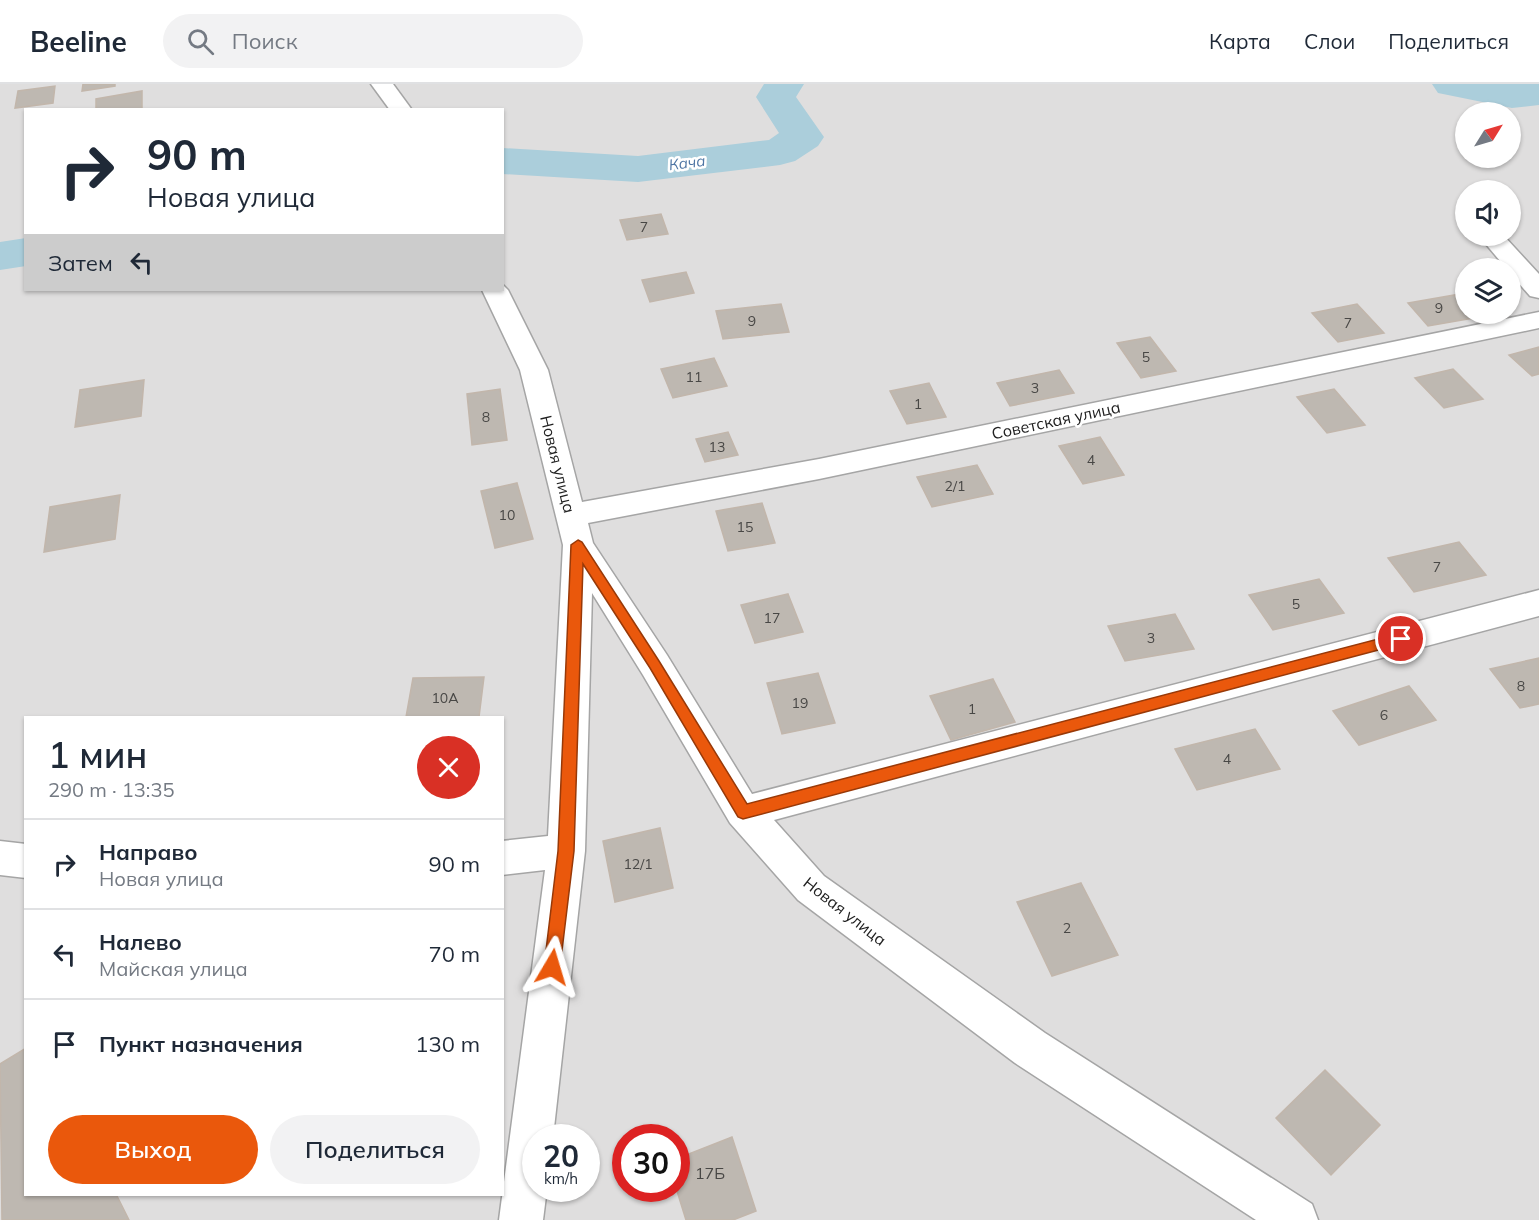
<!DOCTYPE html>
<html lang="ru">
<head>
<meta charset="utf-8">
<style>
	body { margin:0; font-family:Mulish,sans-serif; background:#f2f2f3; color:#1f2937; height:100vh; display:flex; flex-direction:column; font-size:22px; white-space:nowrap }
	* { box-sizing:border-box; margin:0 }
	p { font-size:20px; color:#747a83 }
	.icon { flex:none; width:33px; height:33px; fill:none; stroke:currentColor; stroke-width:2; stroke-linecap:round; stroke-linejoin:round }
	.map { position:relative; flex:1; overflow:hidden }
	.panel { position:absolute; left:24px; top:632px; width:480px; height:480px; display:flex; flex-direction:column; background:#fff; border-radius:0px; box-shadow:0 2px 4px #0004 }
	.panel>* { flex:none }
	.hud { position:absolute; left:24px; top:24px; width:480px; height:183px; border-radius:0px; box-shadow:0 2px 4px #0004; background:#fff; color:#1f2937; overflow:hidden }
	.needle { width:39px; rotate:53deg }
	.buttons { position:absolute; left:1455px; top:18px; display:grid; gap:12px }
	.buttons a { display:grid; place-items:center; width:66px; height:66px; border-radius:50%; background:#fff; box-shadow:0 2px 4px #0004; font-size:30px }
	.speed { position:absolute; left:522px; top:1040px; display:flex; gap:12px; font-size:30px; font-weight:700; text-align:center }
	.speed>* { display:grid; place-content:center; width:78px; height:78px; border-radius:50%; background:#fff; box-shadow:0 2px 4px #0004; line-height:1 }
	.speed small { font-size:15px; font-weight:400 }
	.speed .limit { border:9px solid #d22; background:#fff; color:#111 }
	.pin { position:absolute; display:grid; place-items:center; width:51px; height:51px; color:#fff; margin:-26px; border:3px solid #fff; border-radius:50%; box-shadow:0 2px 6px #0007 }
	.me { position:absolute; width:66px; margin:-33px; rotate:7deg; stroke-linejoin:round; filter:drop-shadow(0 0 4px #0008) }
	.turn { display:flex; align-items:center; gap:21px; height:126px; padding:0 24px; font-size:27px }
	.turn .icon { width:78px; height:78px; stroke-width:2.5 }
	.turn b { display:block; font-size:42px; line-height:51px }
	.then { display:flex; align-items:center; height:57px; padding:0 24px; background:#0003; gap:12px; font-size:22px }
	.round { display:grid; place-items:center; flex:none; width:63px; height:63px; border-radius:32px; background:#f2f2f3 }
	.head { display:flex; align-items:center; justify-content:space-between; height:102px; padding:0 24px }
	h1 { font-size:36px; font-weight:600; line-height:45px }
	.cta { display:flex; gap:12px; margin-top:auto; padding:12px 24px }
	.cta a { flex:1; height:69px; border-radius:36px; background:#ea580c; color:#fff; font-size:24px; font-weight:600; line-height:69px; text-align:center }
	.cta a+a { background:#f2f2f3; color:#1f2937 }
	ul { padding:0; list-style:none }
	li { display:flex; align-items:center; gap:18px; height:90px; padding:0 24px; border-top:2px solid #e0e1e3 }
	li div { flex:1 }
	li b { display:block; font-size:22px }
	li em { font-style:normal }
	header { display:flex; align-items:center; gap:36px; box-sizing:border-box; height:84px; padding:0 30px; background:#fff; border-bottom:2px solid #e0e1e3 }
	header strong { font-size:28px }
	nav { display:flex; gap:33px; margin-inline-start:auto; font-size:21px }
	.search { width:420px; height:54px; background:#f2f2f3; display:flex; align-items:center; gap:15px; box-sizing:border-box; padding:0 21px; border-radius:33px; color:#747a83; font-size:22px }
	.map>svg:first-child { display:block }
</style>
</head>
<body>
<header>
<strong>Beeline</strong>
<div class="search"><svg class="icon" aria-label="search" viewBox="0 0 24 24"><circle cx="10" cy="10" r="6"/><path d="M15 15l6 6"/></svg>Поиск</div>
<nav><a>Карта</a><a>Слои</a><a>Поделиться</a></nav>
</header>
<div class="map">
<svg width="1539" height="1136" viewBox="0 0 1539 1136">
	<rect width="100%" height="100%" fill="#f1eee8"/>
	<!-- residential -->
	<path fill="#dfdede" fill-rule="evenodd" d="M 0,0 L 1539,0 L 1539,1136 L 0,1136 ZM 26,26 L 502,26 L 502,206 L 26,206 ZM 1466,28 L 1510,28 L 1510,74 L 1466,74 ZM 1466,106 L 1510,106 L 1510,152 L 1466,152 ZM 1466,184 L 1510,184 L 1510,230 L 1466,230 ZM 26,633 L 502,633 L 502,1110 L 26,1110 ZM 536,1053 L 586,1053 L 586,1104 L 536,1104 ZM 626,1053 L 676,1053 L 676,1104 L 626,1104 Z"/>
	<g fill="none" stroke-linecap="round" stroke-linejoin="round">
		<!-- river -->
		<g fill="#abcedb" fill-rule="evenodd">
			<polygon points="764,0 804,0 796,13 824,53 818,62 795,77 780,81 638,98 502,90 502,64 638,72 769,56 779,49 756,13"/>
			<polygon points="1432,0 1539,0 1539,21 1512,24 1438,9"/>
			<polygon points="26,154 26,182 0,186 0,158"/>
		</g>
	</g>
	<!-- building -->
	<g fill="#beb8b1" stroke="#c2b6ab" stroke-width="1.5">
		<polygon points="83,0 115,0 115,2 82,7"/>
		<polygon points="55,2 53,19 15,24 18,7"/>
		<polygon points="142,7 142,26 96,26 96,15"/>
		<polygon points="661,130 668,150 627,156 620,136"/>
		<polygon points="686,188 694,209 650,218 642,196"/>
		<polygon points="1466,209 1466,230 1491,231 1428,242 1408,219"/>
		<polygon points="781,220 789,248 723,255 716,227"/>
		<polygon points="1357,220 1384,249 1338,258 1312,229"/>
		<polygon points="1150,253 1176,287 1141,294 1117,259"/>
		<polygon points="1539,263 1539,290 1532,292 1509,271"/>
		<polygon points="714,274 727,302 673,314 661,285"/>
		<polygon points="1453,285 1483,315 1444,324 1415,294"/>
		<polygon points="1059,286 1074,309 1010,322 997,299"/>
		<polygon points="144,296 141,332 75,343 80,306"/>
		<polygon points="929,299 946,333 907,340 890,307"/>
		<polygon points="500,305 507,356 472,361 467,310"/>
		<polygon points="1334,305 1365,341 1327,349 1297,313"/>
		<polygon points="728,348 738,371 705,378 696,355"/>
		<polygon points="1100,353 1124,391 1083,400 1059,362"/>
		<polygon points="977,381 993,410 932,423 917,393"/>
		<polygon points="517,399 533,455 495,464 481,407"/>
		<polygon points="120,411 115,455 44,468 50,423"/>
		<polygon points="762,419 775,459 728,467 716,427"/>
		<polygon points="1459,458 1486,491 1414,508 1388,474"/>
		<polygon points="1319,495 1344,529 1273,546 1249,511"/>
		<polygon points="788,510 803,548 755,559 741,521"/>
		<polygon points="1175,530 1194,565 1125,577 1108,542"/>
		<polygon points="1539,574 1539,620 1520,624 1490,585"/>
		<polygon points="818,589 835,639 782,650 767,599"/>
		<polygon points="484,593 479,633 406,633 413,594"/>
		<polygon points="993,595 1015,638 951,656 930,612"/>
		<polygon points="1409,602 1436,636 1359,661 1333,627"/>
		<polygon points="1255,645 1280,685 1197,706 1175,665"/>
		<polygon points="660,744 673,804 615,818 603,757"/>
		<polygon points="1081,799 1118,871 1052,892 1017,818"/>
		<polygon points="26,964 26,1110 116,1110 129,1136 2,1136 0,980"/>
		<polygon points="1325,986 1380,1041 1331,1091 1276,1034"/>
		<polygon points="732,1053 756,1127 733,1136 686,1136 676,1104 676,1075"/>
	</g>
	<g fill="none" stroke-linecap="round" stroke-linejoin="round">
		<!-- street casing -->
		<g stroke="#a5a5a5" stroke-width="3">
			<g id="street">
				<polygon points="371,0 393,0 412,26 390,26"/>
				<polygon points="1479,152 1504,152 1539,190 1539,214 1530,212 1510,189 1510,184 1506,184"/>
				<polygon points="502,200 508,206 548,286 582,418 819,375 1539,228 1539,244 819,395 588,439 593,459 667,571 752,710 1539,506 1539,532 774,736 824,792 1045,949 1312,1120 1318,1136 1256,1136 1015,979 798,816 730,739 643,591 592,509 585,767 553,1053 536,1053 536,1104 547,1104 543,1136 499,1136 545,786 502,791 502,757 548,752 563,461 520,286 482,206 502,206"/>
				<polygon points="0,757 26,760 26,794 0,791"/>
			</g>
		</g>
		<!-- street -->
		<use href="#street" fill="#fff" fill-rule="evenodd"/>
	</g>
	<!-- route -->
	<polygon fill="#ea580c" stroke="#983908" stroke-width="1.5" points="578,456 582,458 659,577 747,720 1401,549 1408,555 1401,560 743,735 738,733 650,584 583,480 574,767 560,883 558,888 552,891 546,888 544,883 558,767 571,461"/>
	<g text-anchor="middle" stroke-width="5" stroke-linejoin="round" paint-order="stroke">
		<!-- number labels -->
		<g font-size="14" fill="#484745">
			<text x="644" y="148">7</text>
			<text x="1439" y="229">9</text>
			<text x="752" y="242">9</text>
			<text x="1348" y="244">7</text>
			<text x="1146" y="278">5</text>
			<text x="694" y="298">11</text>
			<text x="1035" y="309">3</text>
			<text x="918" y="325">1</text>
			<text x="486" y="338">8</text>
			<text x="717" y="368">13</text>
			<text x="1091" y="381">4</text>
			<text x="955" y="407">2/1</text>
			<text x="507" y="436">10</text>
			<text x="745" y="448">15</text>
			<text x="1437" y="488">7</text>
			<text x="1296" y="525">5</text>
			<text x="772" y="539">17</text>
			<text x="1151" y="559">3</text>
			<text x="1521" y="607">8</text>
			<text x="445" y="619">10А</text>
			<text x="800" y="624">19</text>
			<text x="972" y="630">1</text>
			<text x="1384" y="636">6</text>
			<text x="1227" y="680">4</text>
			<text x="638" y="785">12/1</text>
			<text x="1067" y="849">2</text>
		</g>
		<!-- far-water labels -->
		<g font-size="15" font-style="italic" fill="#4e75a4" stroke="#fff">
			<text transform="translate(687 79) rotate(-7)" y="5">Кача</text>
		</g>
		<!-- street labels -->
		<g font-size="16" fill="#212121" stroke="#fff">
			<text transform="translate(1056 336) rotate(-12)" y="6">Советская улица</text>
			<text transform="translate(558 380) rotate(76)" y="6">Новая улица</text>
			<text transform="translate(845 827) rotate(38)" y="6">Новая улица</text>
		</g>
		<!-- near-number labels -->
		<g font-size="16" fill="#484745">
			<text x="710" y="1095">17Б</text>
		</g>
	</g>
</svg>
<div class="buttons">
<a><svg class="needle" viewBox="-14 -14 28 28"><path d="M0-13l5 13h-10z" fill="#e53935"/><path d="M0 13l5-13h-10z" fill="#747a83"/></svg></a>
<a><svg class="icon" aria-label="sound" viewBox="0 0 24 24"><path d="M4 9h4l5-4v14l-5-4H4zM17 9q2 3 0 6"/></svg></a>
<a><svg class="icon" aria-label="layers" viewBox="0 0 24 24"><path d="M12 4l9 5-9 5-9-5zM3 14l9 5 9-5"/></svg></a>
</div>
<div class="speed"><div>20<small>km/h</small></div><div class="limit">30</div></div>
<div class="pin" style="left:1401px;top:555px;background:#d93025"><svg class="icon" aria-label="arrive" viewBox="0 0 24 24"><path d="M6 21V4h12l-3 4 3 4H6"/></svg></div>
<svg class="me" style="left:552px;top:883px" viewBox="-20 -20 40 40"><path d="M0-17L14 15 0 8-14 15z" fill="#ea580c" stroke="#fff" stroke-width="4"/></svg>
<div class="hud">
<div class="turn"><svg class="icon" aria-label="right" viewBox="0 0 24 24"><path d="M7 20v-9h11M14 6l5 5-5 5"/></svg><div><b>90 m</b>Новая улица</div></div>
<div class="then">Затем<svg class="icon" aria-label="left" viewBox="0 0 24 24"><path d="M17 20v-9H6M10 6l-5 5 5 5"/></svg></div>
</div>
<section class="panel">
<div class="head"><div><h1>1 мин</h1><p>290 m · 13:35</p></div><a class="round" style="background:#d93025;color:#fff"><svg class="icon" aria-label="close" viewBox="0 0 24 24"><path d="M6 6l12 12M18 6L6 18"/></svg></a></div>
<ul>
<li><svg class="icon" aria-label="right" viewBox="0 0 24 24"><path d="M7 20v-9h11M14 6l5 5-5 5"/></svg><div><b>Направо</b><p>Новая улица</p></div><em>90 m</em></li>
<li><svg class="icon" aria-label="left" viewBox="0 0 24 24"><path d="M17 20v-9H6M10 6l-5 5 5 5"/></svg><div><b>Налево</b><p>Майская улица</p></div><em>70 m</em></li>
<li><svg class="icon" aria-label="arrive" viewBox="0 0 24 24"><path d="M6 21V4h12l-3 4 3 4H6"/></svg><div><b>Пункт назначения</b></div><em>130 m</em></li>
</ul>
<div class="cta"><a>Выход</a><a>Поделиться</a></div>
</section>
</div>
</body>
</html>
